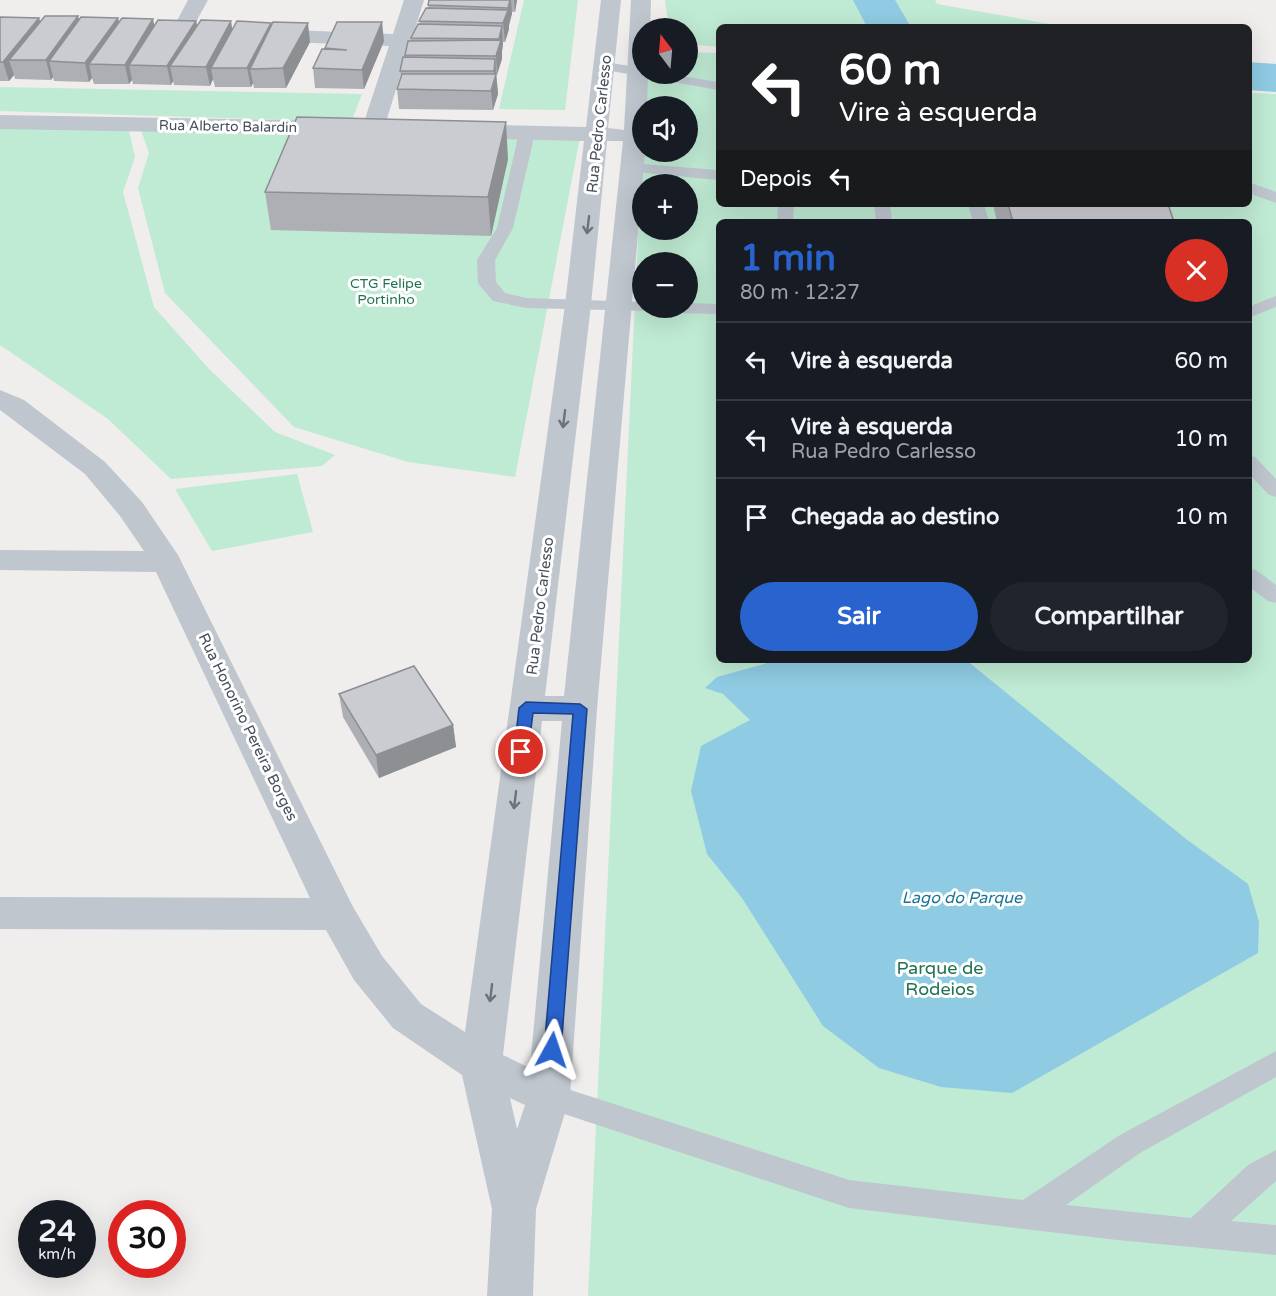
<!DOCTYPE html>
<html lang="pt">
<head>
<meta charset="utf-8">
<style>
	body { margin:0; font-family:"Varela Round",sans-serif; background:#20242c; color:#f1f3f6; height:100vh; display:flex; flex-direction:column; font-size:22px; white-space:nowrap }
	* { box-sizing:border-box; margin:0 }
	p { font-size:20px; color:#9ea1a6 }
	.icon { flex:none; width:33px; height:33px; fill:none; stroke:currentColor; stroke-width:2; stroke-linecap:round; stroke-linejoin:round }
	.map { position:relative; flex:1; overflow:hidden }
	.details { position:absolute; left:716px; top:219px; width:536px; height:444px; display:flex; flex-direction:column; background:#171b24; border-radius:9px; box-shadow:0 6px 24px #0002 }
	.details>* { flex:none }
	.banner { position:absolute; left:716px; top:24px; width:536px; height:183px; border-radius:9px; box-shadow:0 6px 24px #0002; background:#202124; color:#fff; overflow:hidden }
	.needle { width:39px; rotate:344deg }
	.fabs { position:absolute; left:632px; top:18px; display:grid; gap:12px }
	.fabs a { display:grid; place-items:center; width:66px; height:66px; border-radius:50%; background:#171b24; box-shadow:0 6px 24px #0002; font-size:30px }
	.speed { position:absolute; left:18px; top:1200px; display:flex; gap:12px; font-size:30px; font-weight:700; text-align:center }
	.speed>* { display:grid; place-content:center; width:78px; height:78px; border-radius:50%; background:#171b24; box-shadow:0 6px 24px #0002; line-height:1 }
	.speed small { font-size:15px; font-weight:400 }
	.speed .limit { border:9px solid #d22; background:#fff; color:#111 }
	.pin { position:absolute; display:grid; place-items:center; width:51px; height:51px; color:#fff; margin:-26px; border:3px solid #fff; border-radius:50%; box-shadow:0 2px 6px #0007 }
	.me { position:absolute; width:66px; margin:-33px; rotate:5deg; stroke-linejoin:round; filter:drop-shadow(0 0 4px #0008) }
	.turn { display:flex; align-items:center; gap:21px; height:126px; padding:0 24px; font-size:27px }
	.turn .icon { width:78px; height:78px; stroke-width:2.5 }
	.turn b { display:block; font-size:42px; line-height:51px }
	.then { display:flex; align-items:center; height:57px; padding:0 24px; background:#0003; gap:12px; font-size:22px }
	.round { display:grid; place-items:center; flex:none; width:63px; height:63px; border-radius:32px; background:#20242c }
	.head { display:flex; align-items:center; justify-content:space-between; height:102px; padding:0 24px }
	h1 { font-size:36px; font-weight:700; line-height:45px; color:#2963ce }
	.button { display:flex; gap:12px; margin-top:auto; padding:12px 24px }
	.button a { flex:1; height:69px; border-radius:36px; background:#2963ce; color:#fff; font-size:24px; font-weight:700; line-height:69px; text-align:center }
	.button a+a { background:#20242c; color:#f1f3f6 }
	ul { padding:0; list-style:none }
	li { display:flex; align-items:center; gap:18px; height:78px; padding:0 24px; border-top:2px solid #363941 }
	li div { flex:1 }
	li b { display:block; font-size:22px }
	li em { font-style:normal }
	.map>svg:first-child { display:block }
</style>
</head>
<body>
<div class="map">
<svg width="1276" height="1296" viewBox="0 0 1276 1296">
	<rect width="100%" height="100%" fill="#f0eded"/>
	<!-- green -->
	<g fill="#bfead3" fill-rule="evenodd">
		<polygon points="524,0 578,0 565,110 499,109"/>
		<polygon points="665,0 935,0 937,4 1067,27 718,27 718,47 687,44 687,28 669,28"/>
		<path d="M 687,52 L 718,53 L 718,204 L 1248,204 L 1248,93 L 1276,94 L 1276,1296 L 588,1296 L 642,152 L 687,152 L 687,106 L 644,106 L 646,74 L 687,74 ZM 642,184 L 687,184 L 687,230 L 642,230 ZM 718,222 L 1248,222 L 1248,660 L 718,660 ZM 642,262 L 687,262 L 687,308 L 642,308 Z"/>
		<polygon points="0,87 362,94 351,122 0,111"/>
		<polygon points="0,127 128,127 135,157 123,192 154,307 209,369 275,432 335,455 322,466 171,479 108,419 0,345"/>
		<polygon points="140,127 580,137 515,477 408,462 294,427 165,293 138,188 149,153"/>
		<polygon points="297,474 313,532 212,551 175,489"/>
	</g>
	<!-- water -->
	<polygon fill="#8fcbe3" points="778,660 966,660 1186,839 1248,884 1259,922 1258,953 1012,1093 941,1087 879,1068 823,1026 742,898 707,854 691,791 701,746 750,720 723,694 705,688 717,677"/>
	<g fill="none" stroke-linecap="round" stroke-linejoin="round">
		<!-- river -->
		<g fill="#8fcbe3" fill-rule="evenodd">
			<polygon points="853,0 895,0 911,27 867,27"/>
			<polygon points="1248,62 1276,64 1276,92 1248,90"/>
		</g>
		<!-- lane -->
		<g fill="#bfc6ce" fill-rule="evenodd">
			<polygon points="605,62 642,68 642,74 670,74 718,82 718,90 600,69 598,66"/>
			<polygon points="527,128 535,133 513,228 495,260 496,282 505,293 526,298 642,302 642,308 651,308 648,311 526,308 493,301 481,287 478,283 477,260 497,228 519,133"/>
			<polygon points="631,163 718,170 718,180 625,171 623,168"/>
			<polygon points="1248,182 1276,192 1276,203 1248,193"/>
			<polygon points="778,204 794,204 793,222 777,222"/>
			<polygon points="874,204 890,204 892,222 876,222"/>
			<polygon points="968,204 984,204 989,222 973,222"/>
			<polygon points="1276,296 1276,307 1248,318 1248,307"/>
			<polygon points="687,303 718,304 718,314 667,313 661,312 658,308 687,308"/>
			<polygon points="1248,455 1255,457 1276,479 1276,497 1269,495 1248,473"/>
			<polygon points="1248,568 1256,570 1276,585 1276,603 1268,601 1248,586"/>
			<polygon points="1276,1051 1276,1077 1140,1153 1066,1205 1191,1218 1248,1165 1276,1150 1276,1181 1231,1221 1276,1225 1276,1255 1117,1240 849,1208 549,1109 539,1105 535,1096 539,1087 549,1083 849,1180 1023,1200 1120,1135"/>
		</g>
		<!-- street -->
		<g fill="#bfc6ce" fill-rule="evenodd">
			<polygon points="188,0 208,0 188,36 174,36 171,32"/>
			<polygon points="404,0 424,0 384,128 381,133 373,135 365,133 362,128 389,46 264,41 257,39 254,35 257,31 264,29 393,34"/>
			<path d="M 601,0 L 621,0 L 608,128 L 624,130 L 631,0 L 651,0 L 650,28 L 642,28 L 642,74 L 648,74 L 647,106 L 642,106 L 642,152 L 645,152 L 597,709 L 570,1096 L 536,1209 L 533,1296 L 487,1296 L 492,1209 L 462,1075 L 393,1028 L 354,980 L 326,930 L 0,929 L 0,897 L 310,898 L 156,572 L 0,570 L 0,550 L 144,551 L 120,516 L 85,474 L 0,410 L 0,390 L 24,400 L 105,462 L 142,502 L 178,555 L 352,905 L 382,956 L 421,1004 L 465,1032 L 565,305 L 584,141 L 461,138 L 453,136 L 450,131 L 453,126 L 461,124 L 586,127 ZM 607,141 L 623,141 L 564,696 L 545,696 L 591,305 ZM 542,721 L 562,721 L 530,1068 L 503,1055 ZM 510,1098 L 525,1105 L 517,1129 Z"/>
			<polygon points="0,115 337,121 345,123 348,128 345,133 337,135 0,129"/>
		</g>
	</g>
	<!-- wall -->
	<g fill="#aeafb5">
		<polygon points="429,0 517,0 515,12 512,12 509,25 509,29 505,42 503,42 502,51 502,59 496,75 498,94 493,110 399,109 397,89 401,76 400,71 405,57 405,55 411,41 411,38 420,24 419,21 428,8"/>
		<polygon points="78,16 79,20 118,18 119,23 154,26 196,21 197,26 232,29 271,26 310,42 286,88 254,88 253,83 251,87 215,87 213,79 210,86 174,85 173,81 171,85 133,84 132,80 129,84 94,84 92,78 89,82 54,81 53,77 51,80 15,79 14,75 9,81 0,81 0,17 39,18 40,22"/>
		<polygon points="384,41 364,89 315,88 313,68 325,50 325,48"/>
		<polygon points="508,159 491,236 271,230 265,192"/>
		<polygon points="993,204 1168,204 1174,222 997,222"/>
		<polygon points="339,694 453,725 456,747 379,778 343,717"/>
	</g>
	<!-- shaded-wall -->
	<g fill="#8d8f93">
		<polygon points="510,0 511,0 512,14 509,25 509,29 505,42 503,23 508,12 508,8"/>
		<polygon points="514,0 517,0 515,12"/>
		<polygon points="78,16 82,35 49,61 53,77 51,80 46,60"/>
		<polygon points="39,18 44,36 9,60 14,75 9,81 3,62"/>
		<polygon points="118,18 122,36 89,64 92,78 89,82 85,63"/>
		<polygon points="153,19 157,38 129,65 132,80 129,84 125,65"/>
		<polygon points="196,21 200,39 170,66 173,81 171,85 167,66"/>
		<polygon points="231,21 234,39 211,68 213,79 210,86 206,67"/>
		<polygon points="382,22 384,41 364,89 362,70"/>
		<polygon points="271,23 274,42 250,69 253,83 251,87 247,68"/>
		<polygon points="308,23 310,42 286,88 283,68"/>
		<polygon points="502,26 503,45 502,51 502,59 497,75 496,56 500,45 499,39"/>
		<polygon points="495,59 498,94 493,110 491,91 495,80 494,71"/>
		<polygon points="506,122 508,159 491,236 488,197"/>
		<polygon points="453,725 456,747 379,778 376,755"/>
	</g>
	<!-- building -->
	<g fill="#caccd2" stroke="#8d8f93" stroke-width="1.5">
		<polygon points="429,0 510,0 508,8 428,5"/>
		<polygon points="426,8 508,10 503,23 419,21"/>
		<polygon points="45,16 78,16 46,60 9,60"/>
		<polygon points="0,17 39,18 3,62 0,62"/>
		<polygon points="81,17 118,18 85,63 49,61"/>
		<polygon points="122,18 153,19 125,65 89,64"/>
		<polygon points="158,20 196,21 167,66 129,65"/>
		<polygon points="201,20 231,21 206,67 170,66"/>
		<polygon points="237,21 271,23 247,68 211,68"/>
		<polygon points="273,22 308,23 283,68 250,69"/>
		<polygon points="337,22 382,22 362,70 313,68 322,49 347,50 325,48"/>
		<polygon points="418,24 502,26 499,39 411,38"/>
		<polygon points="501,40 496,56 405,55 408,41"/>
		<polygon points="403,57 495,59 494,71 400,71"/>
		<polygon points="402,74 496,74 491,91 397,89"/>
		<polygon points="297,117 506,122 488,197 265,192"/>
		<polygon points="1008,204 1168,204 1174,222 1013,222"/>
		<polygon points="414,666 453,725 376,755 339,694"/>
	</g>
	<!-- one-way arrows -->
	<defs><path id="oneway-shaft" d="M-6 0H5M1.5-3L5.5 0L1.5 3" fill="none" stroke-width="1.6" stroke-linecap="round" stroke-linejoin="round" transform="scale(1.5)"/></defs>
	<g stroke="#6b737c">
		<use href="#oneway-shaft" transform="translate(588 225) rotate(97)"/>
		<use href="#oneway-shaft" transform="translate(564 419) rotate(97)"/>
		<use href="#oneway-shaft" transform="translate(515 800) rotate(97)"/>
		<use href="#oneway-shaft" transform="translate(491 993) rotate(97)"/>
	</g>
	<!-- route -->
	<polygon fill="#2963ce" stroke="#1b4086" stroke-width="1.5" points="526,702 580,704 587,709 561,1050 558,1055 552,1058 546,1055 544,1050 573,714 533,713 528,752 521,758 514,752 519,708"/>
	<g text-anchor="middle" stroke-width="6" stroke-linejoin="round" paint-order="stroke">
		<!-- far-street labels -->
		<g font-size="14" fill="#474f59" stroke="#fff">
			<text transform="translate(228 126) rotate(1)" y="5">Rua Alberto Balardin</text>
		</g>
		<!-- far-park labels -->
		<g font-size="14" fill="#1f7350" stroke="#fff">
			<text x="386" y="288">CTG Felipe<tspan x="386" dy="16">Portinho</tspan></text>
		</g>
		<!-- street labels -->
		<g font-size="15" fill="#474f59" stroke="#fff">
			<text transform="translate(599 124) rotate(-84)" y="5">Rua Pedro Carlesso</text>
			<text transform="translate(540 606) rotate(-83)" y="5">Rua Pedro Carlesso</text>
			<text transform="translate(248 727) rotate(64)" y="5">Rua Honorino Pereira Borges</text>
		</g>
		<!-- water labels -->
		<g font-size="16" font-style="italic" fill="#19749a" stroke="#fff">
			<text x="962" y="903">Lago do Parque</text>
		</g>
		<!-- near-park labels -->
		<g font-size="18" fill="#1f7350" stroke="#fff">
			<text x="940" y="974">Parque de<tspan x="940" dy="21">Rodeios</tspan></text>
		</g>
	</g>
</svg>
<div class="fabs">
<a><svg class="needle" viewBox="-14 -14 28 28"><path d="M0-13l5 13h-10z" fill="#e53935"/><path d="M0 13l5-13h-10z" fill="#9ea1a6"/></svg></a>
<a><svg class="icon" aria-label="sound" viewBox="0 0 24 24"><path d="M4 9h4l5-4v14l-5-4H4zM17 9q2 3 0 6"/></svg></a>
<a>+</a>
<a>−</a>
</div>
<div class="speed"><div>24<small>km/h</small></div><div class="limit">30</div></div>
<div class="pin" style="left:521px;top:752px;background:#d93025"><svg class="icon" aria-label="arrive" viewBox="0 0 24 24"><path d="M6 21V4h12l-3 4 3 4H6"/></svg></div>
<svg class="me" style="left:552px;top:1050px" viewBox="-20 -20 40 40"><path d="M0-17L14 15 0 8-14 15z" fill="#2963ce" stroke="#fff" stroke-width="4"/></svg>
<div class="banner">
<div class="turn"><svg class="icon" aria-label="left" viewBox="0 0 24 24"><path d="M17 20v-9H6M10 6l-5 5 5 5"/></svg><div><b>60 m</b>Vire à esquerda</div></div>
<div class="then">Depois<svg class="icon" aria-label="left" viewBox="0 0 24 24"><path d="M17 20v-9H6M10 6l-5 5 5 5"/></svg></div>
</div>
<section class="details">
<div class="head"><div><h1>1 min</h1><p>80 m · 12:27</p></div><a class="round" style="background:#d93025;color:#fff"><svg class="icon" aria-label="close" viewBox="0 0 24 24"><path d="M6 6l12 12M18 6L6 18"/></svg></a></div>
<ul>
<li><svg class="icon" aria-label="left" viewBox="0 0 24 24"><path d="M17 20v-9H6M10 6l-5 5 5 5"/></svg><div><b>Vire à esquerda</b></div><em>60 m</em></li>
<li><svg class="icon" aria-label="left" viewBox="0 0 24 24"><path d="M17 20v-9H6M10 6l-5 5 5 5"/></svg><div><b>Vire à esquerda</b><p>Rua Pedro Carlesso</p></div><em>10 m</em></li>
<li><svg class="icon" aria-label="arrive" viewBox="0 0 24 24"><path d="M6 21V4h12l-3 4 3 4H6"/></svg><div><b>Chegada ao destino</b></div><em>10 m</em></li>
</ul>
<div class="button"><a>Sair</a><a>Compartilhar</a></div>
</section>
</div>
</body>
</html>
